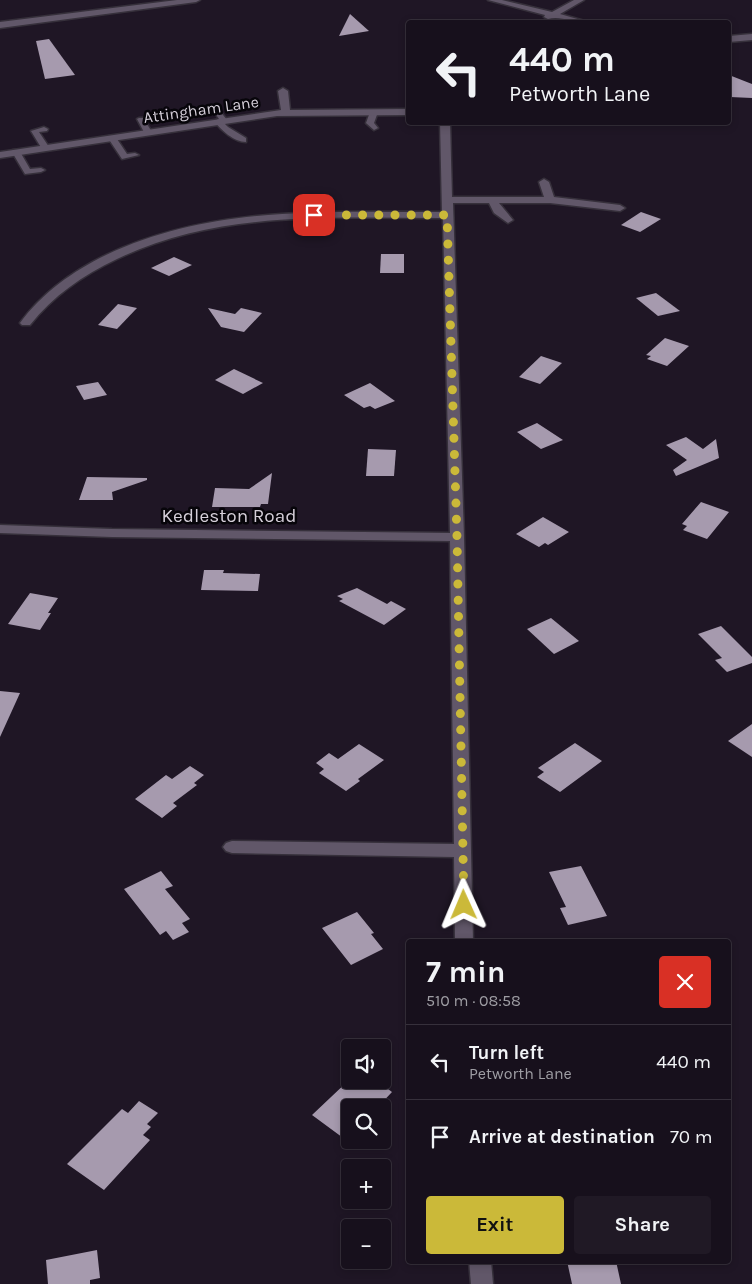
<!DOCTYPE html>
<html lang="en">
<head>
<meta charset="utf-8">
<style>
	body { margin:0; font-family:Karla,sans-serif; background:#201925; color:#f1f3f6; height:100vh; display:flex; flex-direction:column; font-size:19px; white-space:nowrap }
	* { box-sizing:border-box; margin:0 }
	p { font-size:16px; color:#9e9da3 }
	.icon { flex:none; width:28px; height:28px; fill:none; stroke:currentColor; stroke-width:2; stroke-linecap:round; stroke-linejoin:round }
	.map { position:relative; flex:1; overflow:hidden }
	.side { position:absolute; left:406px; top:939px; width:325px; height:325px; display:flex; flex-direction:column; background:#17101c; border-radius:5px; box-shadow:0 2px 8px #0003,0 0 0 1px #36303b }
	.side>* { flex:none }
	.banner { position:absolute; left:406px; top:20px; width:325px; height:105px; border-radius:5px; box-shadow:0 2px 8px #0003,0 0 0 1px #36303b; background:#17101c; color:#f1f3f6; overflow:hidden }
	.buttons { position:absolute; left:341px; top:1039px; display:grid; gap:10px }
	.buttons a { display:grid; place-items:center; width:50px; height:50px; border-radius:5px; background:#17101c; box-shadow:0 2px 8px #0003,0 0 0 1px #36303b; font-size:25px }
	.pin { position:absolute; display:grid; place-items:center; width:42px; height:42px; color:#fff; margin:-21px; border-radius:10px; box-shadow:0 2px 8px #0006 }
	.me { position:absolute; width:55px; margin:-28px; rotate:359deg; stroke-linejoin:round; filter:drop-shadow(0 0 4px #0008) }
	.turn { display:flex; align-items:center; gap:18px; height:105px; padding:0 20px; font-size:22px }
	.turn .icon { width:65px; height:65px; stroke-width:2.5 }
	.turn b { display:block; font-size:35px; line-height:42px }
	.round { display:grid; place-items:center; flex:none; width:52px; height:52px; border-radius:5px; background:#201925 }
	.head { display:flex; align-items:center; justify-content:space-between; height:85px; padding:0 20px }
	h1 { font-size:30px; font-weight:700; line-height:38px }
	.button { display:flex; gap:10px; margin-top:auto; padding:10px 20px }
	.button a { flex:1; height:58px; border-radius:5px; background:#cbb939; color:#111; font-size:20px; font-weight:700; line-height:58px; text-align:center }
	.button a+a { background:#201925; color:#f1f3f6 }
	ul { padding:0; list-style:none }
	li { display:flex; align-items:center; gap:15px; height:75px; padding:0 20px; border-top:1px solid #36303b }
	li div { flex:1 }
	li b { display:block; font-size:19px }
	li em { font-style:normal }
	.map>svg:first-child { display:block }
</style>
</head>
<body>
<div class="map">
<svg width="752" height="1284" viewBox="0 0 752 1284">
	<rect width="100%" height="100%" fill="#1f1625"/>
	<!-- building -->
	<g fill="#a69aae">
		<polygon points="350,14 369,31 339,36"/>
		<polygon points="49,39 75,75 45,79 36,41"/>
		<polygon points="729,75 752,84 752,98 730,97"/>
		<polygon points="641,212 661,219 640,232 621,225"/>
		<polygon points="381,254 404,254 404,273 380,273"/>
		<polygon points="174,257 192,265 169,276 151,268"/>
		<polygon points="656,293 680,311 658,316 636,298"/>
		<polygon points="118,304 137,308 117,329 98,325"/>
		<polygon points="208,308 235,314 241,308 262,313 244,332 221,327"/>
		<polygon points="665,338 689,346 667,366 647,359 651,356 646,355"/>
		<polygon points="541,356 562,363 540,384 519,377"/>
		<polygon points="234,369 263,383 243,394 215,380"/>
		<polygon points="98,382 107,395 84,400 76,386"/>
		<polygon points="370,383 395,401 375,409 370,406 364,408 344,395"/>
		<polygon points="537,423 563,440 541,449 517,432"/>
		<polygon points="686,437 703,449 716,439 719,458 676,476 673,470 687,460 666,445"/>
		<polygon points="368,449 396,450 394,476 366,476"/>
		<polygon points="272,473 268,504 261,504 260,507 212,507 215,488 249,489"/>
		<polygon points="87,477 147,478 147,480 112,492 113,500 79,500"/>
		<polygon points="701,502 729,512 707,539 683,530 687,526 682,524"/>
		<polygon points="543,517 569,532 548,545 545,543 539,547 516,534"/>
		<polygon points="204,570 224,570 223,573 260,574 258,591 201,590"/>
		<polygon points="357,588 387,604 391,601 406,609 384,625 339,601 343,599 337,596"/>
		<polygon points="30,593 58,598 48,613 51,613 40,630 8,624"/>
		<polygon points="551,618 579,641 554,654 527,629"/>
		<polygon points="721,626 752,657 752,663 727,672 715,660 722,658 698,634"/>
		<polygon points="0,691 20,693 0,737"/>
		<polygon points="752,724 752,757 728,741"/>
		<polygon points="575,743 602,761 560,792 537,777 544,772 538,768"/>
		<polygon points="359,744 384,760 358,779 360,781 346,791 319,773 324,769 316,763 329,753 338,759"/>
		<polygon points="190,766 204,775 194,783 197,785 173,803 177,806 162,818 135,799 166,775 172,779"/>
		<polygon points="581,866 607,916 568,925 560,908 566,907 549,872"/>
		<polygon points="161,871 173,886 165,889 190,919 182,923 189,932 173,940 166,931 160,935 124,889"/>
		<polygon points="357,912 374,933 371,934 383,949 351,965 322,928"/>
		<polygon points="349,1080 376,1080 392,1092 377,1108 350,1108 350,1143 312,1115"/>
		<polygon points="139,1101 158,1113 147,1124 151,1127 143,1135 150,1140 104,1190 67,1164 122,1109 128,1113"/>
		<polygon points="97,1250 100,1278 90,1280 90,1284 48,1284 46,1260"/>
		<polygon points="567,1261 616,1261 621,1284 572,1284"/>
	</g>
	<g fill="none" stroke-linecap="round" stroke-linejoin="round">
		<!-- service casing -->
		<g stroke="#36303b" stroke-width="3">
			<g id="service">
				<path d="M 212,106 L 216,106 L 227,120 L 223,122 L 228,127 L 246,138 L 246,142 C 234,142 221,130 214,121 L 219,119 L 211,107 Z"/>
				<polygon points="374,110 378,112 374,123 378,128 374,130 366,123 370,112"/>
				<polygon points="139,118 143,118 152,132 151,134 145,134 137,119"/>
				<polygon points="44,127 48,129 47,131 39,132 49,147 45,149 42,149 31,131"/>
				<polygon points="109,136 115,136 127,154 135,153 139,155 122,159 108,138"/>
				<polygon points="13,150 19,150 30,169 41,168 45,170 41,172 25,174 12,152"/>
			</g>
		</g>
		<!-- minor casing -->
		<g stroke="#36303b" stroke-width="3">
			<g id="minor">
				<polygon points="177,0 200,0 196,2 0,28 0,22"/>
				<path d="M 488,0 L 502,0 L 552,12 L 574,0 L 584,0 L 560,14 L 588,22 C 575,24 561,15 548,19 L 544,17 L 545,15 Z"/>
				<polygon points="752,34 752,40 729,42 729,36"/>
				<polygon points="283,88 288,91 290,110 409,109 409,115 277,116 0,158 0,152 281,110 278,91"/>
				<path d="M 440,122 L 450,122 L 452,197 L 544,197 L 539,182 L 544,179 L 549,182 L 554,197 L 620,205 L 625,208 L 620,211 L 550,203 L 499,203 L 513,220 L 508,223 L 494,213 L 489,203 L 453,203 L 464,537 L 473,941 L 455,941 L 454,857 L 232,853 L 226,851 L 223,847 L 226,843 L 232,841 L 454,844 L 450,541 L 112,537 L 0,533 L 0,525 L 112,529 L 450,533 L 443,218 C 333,218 218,210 117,259 C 83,275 53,296 30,325 L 22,325 L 20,323 C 42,293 73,271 106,255 C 212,205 328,212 442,212 Z"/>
				<polygon points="469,1261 491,1261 493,1284 471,1284"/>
			</g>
		</g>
		<!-- service -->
		<use href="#service" fill="#615769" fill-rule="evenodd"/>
		<!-- minor -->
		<use href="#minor" fill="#615769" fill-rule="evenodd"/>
	</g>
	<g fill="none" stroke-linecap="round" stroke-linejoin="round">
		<!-- route -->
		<polyline stroke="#cbb939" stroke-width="9" stroke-dasharray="0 16.2" points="314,215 447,215 457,537 464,905"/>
	</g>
	<g text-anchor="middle" stroke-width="5" stroke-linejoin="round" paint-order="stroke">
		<!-- far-street labels -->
		<g font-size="16" fill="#d5cfd9" stroke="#07050a">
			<text transform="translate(201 109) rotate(-8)" y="6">Attingham Lane</text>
		</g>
		<!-- street labels -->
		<g font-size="19" fill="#d5cfd9" stroke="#07050a">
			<text x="229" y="522">Kedleston Road</text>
		</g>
	</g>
</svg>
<div class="buttons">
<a><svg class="icon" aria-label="sound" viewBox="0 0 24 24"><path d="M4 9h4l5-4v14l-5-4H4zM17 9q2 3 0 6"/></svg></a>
<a><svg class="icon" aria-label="search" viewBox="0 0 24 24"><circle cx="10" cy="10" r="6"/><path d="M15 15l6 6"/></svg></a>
<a>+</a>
<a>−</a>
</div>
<div class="pin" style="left:314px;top:215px;background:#d93025"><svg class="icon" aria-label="arrive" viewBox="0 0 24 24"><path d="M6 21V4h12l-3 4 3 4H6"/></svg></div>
<svg class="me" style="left:464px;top:905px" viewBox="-20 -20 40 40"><path d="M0-17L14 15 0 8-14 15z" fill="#cbb939" stroke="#fff" stroke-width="4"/></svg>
<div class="banner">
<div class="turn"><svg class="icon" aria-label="left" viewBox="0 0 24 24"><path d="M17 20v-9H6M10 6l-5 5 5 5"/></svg><div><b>440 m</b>Petworth Lane</div></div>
</div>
<section class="side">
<div class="head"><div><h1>7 min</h1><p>510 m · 08:58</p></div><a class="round" style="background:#d93025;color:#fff"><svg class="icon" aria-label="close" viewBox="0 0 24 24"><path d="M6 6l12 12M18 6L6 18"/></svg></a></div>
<ul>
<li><svg class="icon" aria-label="left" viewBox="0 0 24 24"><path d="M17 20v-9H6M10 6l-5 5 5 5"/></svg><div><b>Turn left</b><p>Petworth Lane</p></div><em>440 m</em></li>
<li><svg class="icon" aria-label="arrive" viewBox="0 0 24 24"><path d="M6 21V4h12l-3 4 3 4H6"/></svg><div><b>Arrive at destination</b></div><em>70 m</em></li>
</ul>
<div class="button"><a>Exit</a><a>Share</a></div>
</section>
</div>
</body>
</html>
